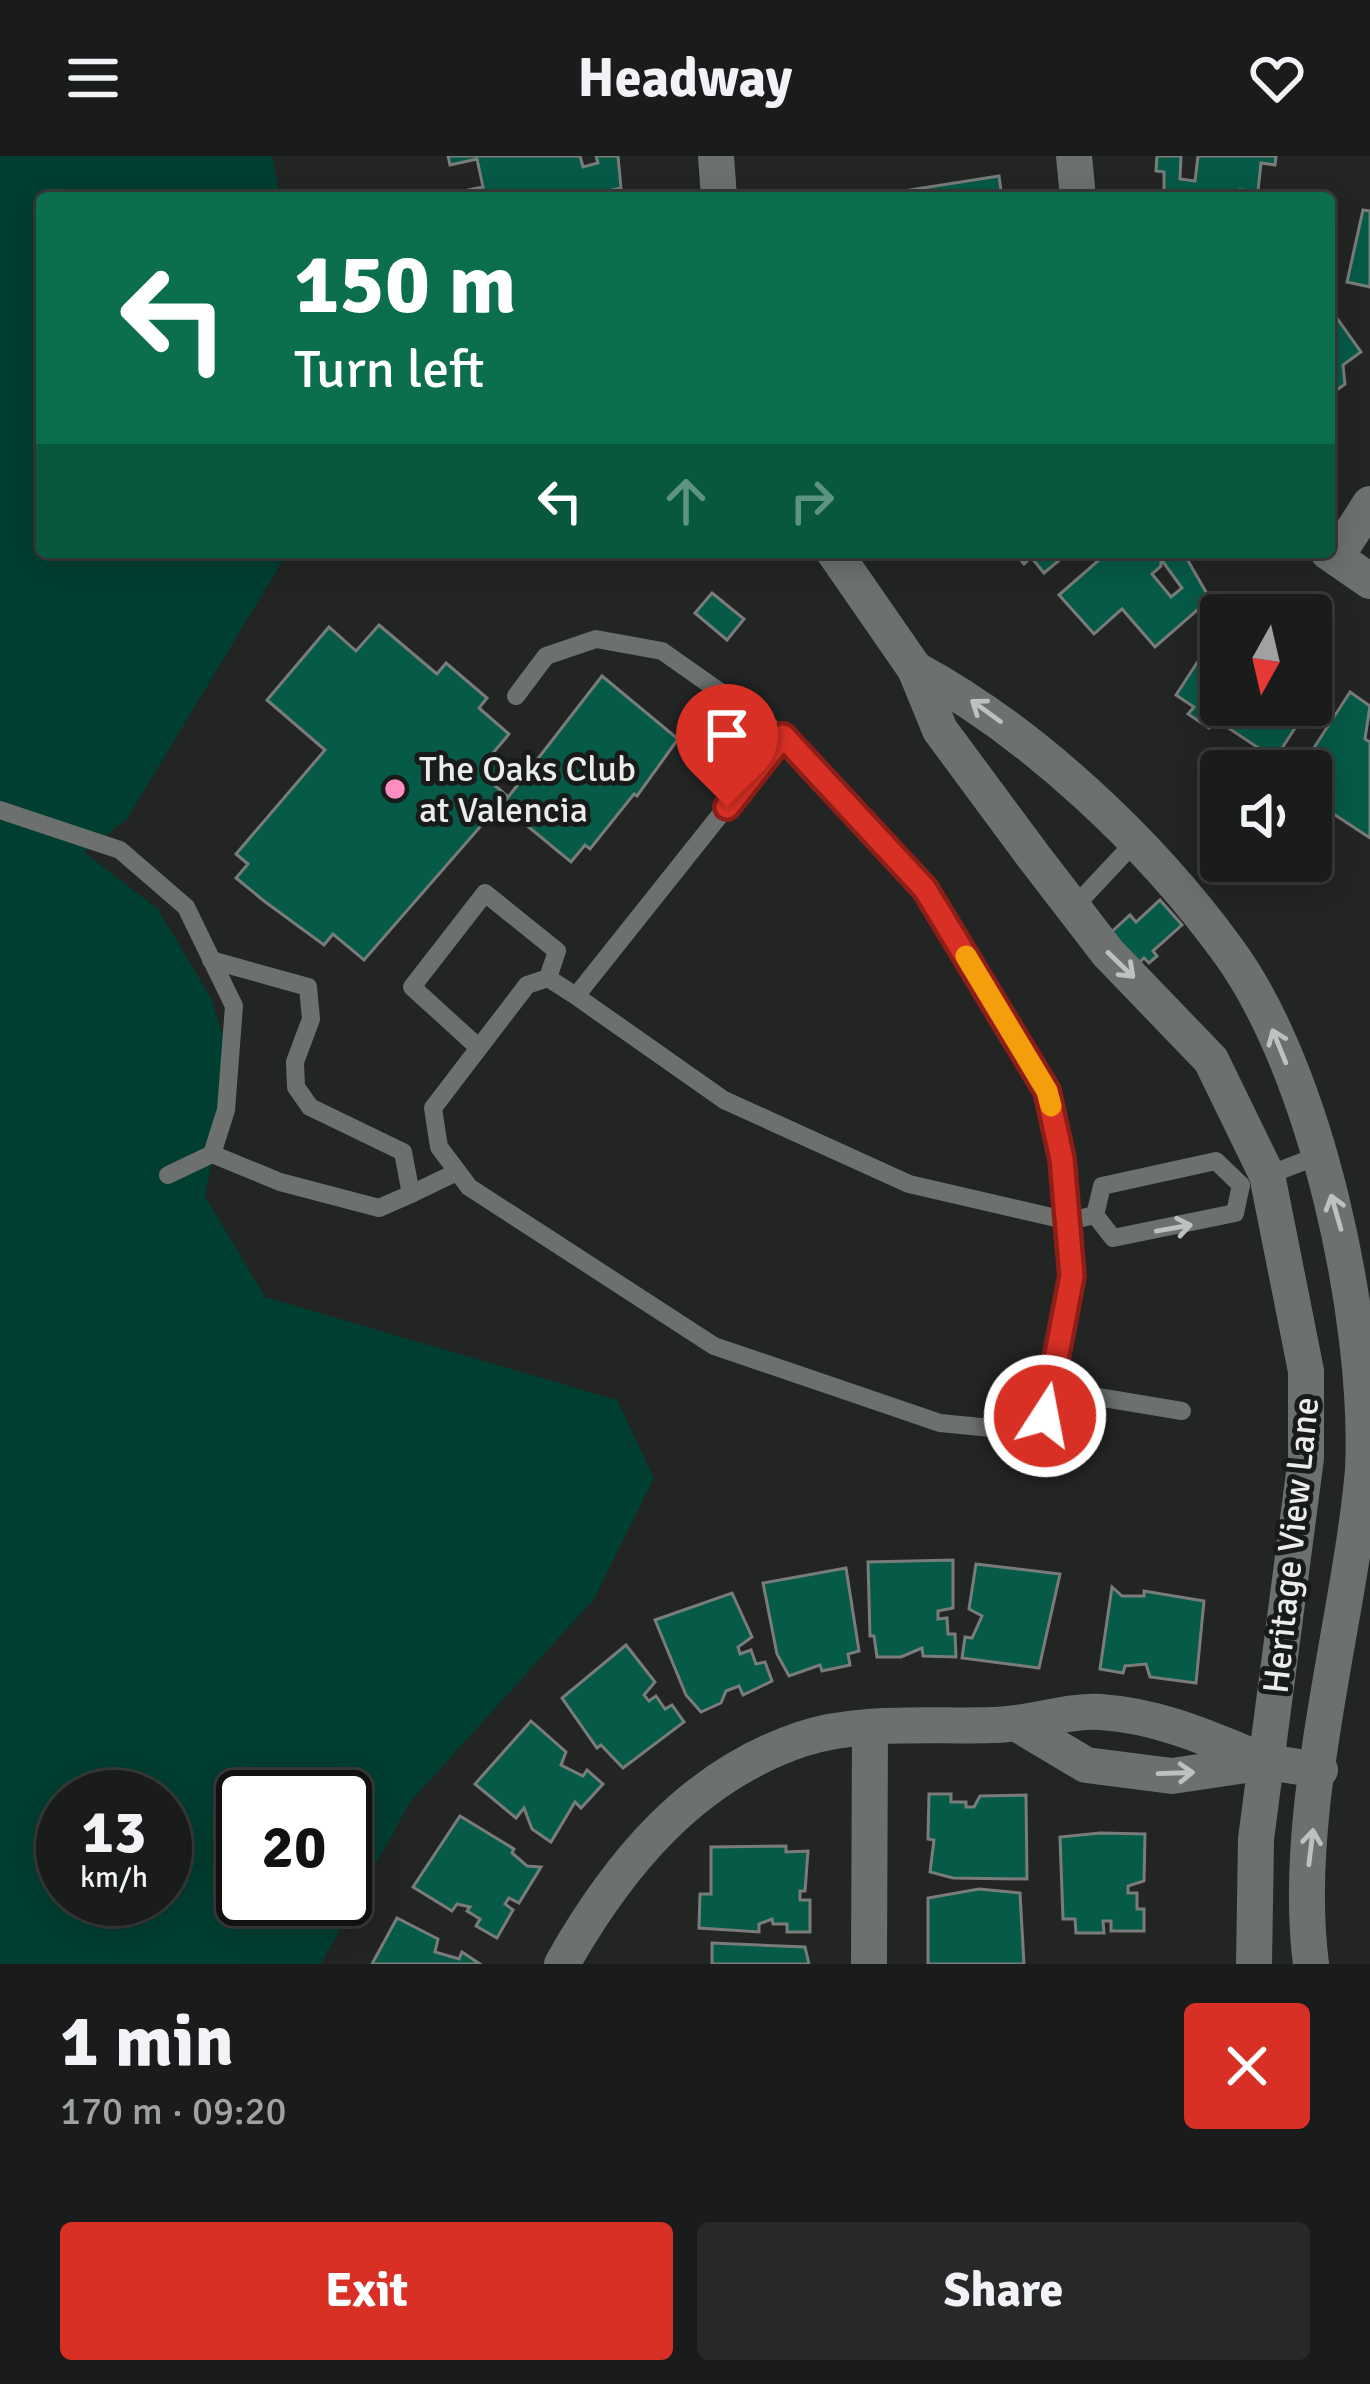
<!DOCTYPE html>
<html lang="en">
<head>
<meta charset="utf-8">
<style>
	body { margin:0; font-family:Signika,sans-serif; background:#272928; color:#f1f3f6; height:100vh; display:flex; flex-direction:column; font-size:45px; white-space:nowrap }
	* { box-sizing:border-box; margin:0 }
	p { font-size:39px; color:#9fa1a3 }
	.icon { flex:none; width:66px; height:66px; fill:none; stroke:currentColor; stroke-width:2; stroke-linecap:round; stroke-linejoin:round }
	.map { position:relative; height:1808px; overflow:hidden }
	.side { display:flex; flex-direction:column; background:#1a1c1b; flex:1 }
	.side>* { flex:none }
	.top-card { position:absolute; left:36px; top:36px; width:1299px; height:366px; border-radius:12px; box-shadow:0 6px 30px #0003,0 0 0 3px #383a3a; background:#0b6e4f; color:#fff; overflow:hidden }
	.needle { width:78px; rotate:188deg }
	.fabs { position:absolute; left:1200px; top:438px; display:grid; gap:24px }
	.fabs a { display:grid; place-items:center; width:132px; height:132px; border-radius:12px; background:#1a1c1b; box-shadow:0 6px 30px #0003,0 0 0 3px #383a3a; font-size:60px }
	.speed { position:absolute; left:36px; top:1614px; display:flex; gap:24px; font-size:60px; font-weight:700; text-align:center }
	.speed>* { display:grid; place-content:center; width:156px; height:156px; border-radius:50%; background:#1a1c1b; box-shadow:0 6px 30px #0003,0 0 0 3px #383a3a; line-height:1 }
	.speed small { font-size:30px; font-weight:400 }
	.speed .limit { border:6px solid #111; border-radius:18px; background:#fff; color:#111 }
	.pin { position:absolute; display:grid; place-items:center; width:102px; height:102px; color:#fff; margin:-123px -51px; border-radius:50% 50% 50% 0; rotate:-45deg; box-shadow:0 0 12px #0007 }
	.pin .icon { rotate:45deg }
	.me { position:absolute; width:132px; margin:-66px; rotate:11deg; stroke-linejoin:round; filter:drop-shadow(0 0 9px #0008) }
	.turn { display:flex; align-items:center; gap:42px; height:252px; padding:0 60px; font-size:54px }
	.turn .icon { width:156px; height:156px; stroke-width:2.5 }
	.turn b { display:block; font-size:84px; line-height:102px }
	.lanes { display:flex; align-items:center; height:114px; padding:0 60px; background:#0003; justify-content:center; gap:60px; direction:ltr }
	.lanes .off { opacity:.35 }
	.round { display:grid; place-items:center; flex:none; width:126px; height:126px; border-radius:12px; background:#272928 }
	.summary { display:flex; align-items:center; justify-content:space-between; height:204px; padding:0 60px }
	h1 { font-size:72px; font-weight:700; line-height:90px }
	.primary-button { display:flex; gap:24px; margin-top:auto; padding:24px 60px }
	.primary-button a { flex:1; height:138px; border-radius:12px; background:#d93025; color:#fff; font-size:48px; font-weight:700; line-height:138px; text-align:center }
	.primary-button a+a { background:#272928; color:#f1f3f6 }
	header { display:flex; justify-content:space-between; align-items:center; height:156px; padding:0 60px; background:#1a1c1b; font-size:54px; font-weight:700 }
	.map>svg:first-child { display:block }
</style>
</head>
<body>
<header><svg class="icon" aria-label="menu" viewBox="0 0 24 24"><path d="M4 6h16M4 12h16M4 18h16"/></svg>Headway<svg class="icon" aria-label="heart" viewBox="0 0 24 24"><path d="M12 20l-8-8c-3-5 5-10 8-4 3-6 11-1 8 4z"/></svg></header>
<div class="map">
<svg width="1370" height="1808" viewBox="0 0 1370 1808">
	<rect width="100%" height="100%" fill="#222524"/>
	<!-- green -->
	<path fill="#003e31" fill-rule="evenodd" d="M 0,0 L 272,0 L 281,42 L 42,42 L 42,396 L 288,396 L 127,663 L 84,696 L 158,753 L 211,842 L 230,903 L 205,1040 L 265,1141 L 617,1244 L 654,1322 L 594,1443 L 410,1646 L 321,1808 L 0,1808 ZM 63,1641 L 165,1641 L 165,1743 L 63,1743 ZM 243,1641 L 345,1641 L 345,1743 L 243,1743 Z"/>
	<!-- building -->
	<g fill="#065a48" stroke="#797c7b" stroke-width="3" fill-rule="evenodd">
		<polygon points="448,0 580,0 583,11 598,7 596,0 618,0 621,32 577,42 468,42 468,34 483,31 477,3 450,9"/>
		<polygon points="1157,0 1181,0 1180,23 1195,25 1198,0 1276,0 1275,9 1261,7 1258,35 1240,34 1239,42 1164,42 1164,16 1156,15"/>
		<polygon points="999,20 1002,42 879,42 891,37"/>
		<polygon points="1363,54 1370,55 1370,131 1347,126"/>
		<polygon points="1329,151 1361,196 1343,209 1345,228 1329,240"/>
		<polygon points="1014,396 1069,396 1044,417 1031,401 1024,408"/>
		<path d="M 1108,396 L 1183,396 L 1210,443 L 1155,491 L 1122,453 L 1094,478 L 1059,439 ZM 1161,403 L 1182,432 L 1171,441 L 1152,418 L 1161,410 Z"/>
		<polygon points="712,437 744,463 727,484 695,457"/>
		<polygon points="379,469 437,518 446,507 487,542 479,552 509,578 493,597 506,608 491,626 507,640 364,804 333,778 324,789 264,745 236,722 248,708 236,698 325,594 267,544 329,471 356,495"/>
		<polygon points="1221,470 1221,549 1310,549 1275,603 1215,563 1209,572 1188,558 1194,551 1176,539"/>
		<polygon points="602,520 678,583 637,640 634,638 590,693 585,689 571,706 502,649"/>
		<polygon points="1350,536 1370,550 1365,583 1370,586 1370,682 1314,645 1323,631 1311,623 1311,615 1299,615"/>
		<polygon points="1160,744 1182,769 1153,795 1157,800 1149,807 1144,802 1134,811 1107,780 1130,759 1136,766"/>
		<polygon points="953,1404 953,1452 938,1455 938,1463 947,1462 948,1478 955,1478 956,1501 923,1500 922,1492 901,1501 877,1501 874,1480 870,1480 868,1406"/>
		<polygon points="976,1408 1060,1418 1039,1512 962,1502 965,1481 972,1482 982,1460 969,1453"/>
		<polygon points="846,1412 859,1495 848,1498 850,1509 822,1515 820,1509 789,1520 777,1498 763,1427"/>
		<polygon points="1112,1431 1122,1440 1144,1440 1144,1435 1204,1445 1196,1527 1150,1521 1146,1508 1125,1510 1123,1517 1100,1513"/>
		<polygon points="732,1437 752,1481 738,1491 740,1498 751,1494 756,1508 765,1506 772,1525 743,1539 739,1530 726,1535 721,1547 701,1556 686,1539 655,1464"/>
		<polygon points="626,1489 655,1526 644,1539 649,1545 656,1540 665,1553 672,1549 684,1566 623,1612 601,1589 597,1592 562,1542"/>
		<polygon points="531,1565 566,1596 561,1609 583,1620 587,1614 603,1628 581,1652 575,1646 551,1686 532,1673 524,1652 516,1662 475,1628"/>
		<polygon points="929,1638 951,1638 951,1646 966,1646 966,1651 974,1651 980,1640 1026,1639 1027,1723 953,1722 930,1716 934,1684 928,1683"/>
		<polygon points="460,1660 514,1693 512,1697 527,1710 541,1711 519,1747 509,1742 505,1748 513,1754 497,1782 476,1770 480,1763 467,1755 470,1751 457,1748 452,1755 413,1731"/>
		<polygon points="1100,1677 1145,1678 1144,1725 1128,1730 1128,1737 1137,1737 1137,1753 1144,1753 1144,1775 1111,1775 1111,1765 1103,1765 1104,1777 1076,1777 1075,1763 1063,1763 1060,1681"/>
		<polygon points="786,1690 786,1696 808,1695 805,1735 800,1735 800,1744 810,1744 810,1776 787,1776 787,1768 773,1768 772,1763 759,1768 759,1776 699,1772 700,1738 711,1738 711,1691"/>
		<polygon points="979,1733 1020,1737 1024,1808 928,1808 928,1742"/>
		<polygon points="397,1762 438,1783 435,1796 459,1803 462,1796 480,1808 372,1808"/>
		<polygon points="712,1787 805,1791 809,1808 712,1808"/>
	</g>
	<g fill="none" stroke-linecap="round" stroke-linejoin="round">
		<!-- lane -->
		<g stroke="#6c706e" stroke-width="18">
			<polyline points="516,540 546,500 596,483 662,495 783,580"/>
			<polyline points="0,654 120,694 186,751 234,850 226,954 212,998 168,1019"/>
			<polyline points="1075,750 1133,688"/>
			<polyline points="211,804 308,831 311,863 295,906 296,931 310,951 403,996 411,1038 379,1052 280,1026 212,998"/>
			<polyline points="576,840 548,822 527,829 433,952 439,991 469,1031 714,1190 940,1267 1012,1274 1045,1260 1072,1120 1062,1003 1047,935 925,733 783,580 576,840 724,944 909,1028 1069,1065 1095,1059"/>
			<polyline points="478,891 412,831 485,737 557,795 548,822"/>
			<polyline points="1263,1021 1320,999"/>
			<polyline points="411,1038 457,1016"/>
			<polyline points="1095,1059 1113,1082 1235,1057 1241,1029"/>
			<polyline points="1095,1059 1102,1030 1216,1005 1241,1029"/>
			<polyline points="1050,1233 1182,1255"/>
		</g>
		<!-- street -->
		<g stroke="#6c706e" stroke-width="36">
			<polyline points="716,0 719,42"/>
			<polyline points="1074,0 1078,42"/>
			<polyline points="834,396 915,513 940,574 1034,701 1108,797 1211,904 1267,1019 1306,1215 1306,1302 1256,1683 1254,1808"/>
			<polyline points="1328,396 1370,425"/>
			<polyline points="1336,401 1370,348"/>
			<path d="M 915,513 C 1032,576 1151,688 1229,796 C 1317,917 1370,1165 1363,1314 C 1349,1470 1291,1654 1311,1808"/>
			<polyline points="1019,1569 1086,1609 1172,1620 1266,1606 1320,1614"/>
			<path d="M 562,1808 C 618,1709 691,1620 802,1583 C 860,1564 932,1571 993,1569 C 1028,1569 1066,1554 1101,1556 C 1161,1560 1212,1584 1266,1606"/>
			<polyline points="869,1808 870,1572"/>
		</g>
	</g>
	<!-- one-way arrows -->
	<defs><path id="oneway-shaft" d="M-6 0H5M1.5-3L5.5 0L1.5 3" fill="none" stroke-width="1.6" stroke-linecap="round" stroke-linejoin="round" transform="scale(3)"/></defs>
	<g stroke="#bfc1c1">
		<use href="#oneway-shaft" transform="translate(986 555) rotate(-144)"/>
		<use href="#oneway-shaft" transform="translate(1121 809) rotate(44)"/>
		<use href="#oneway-shaft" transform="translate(1279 890) rotate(-112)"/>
		<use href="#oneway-shaft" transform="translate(1336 1056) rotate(-106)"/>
		<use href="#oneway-shaft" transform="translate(1174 1072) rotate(-10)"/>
		<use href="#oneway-shaft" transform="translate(1176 1617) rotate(-2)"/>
		<use href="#oneway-shaft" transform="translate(1311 1691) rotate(-83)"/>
	</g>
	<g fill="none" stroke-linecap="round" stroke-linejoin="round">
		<!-- route casing -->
		<g stroke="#8d1f18" stroke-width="30">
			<polyline id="route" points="727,651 783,580 925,733 1047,935 1062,1003 1072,1120 1045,1260"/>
		</g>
		<!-- route -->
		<use href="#route" stroke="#d93025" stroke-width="21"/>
		<!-- slow -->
		<polyline stroke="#f59e0b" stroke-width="21" points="966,800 1047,935 1051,950"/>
	</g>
	<!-- markers -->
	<circle fill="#fd8ebf" stroke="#181b1a" stroke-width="4.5" cx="395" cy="633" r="12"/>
	<g text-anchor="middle" stroke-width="10" stroke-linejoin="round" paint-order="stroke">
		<!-- poi labels -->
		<g font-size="36" fill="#ebeded" stroke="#181b1a" text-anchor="start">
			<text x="419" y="625">The Oaks Club<tspan x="419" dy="41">at Valencia</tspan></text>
		</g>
		<!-- street labels -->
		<g font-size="36" fill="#ebeded" stroke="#181b1a">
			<text transform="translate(1290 1389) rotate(-84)" y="13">Heritage View Lane</text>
		</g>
	</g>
</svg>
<div class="fabs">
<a><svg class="needle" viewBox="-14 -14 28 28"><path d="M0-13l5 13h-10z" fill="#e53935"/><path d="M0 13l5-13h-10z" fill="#9fa1a3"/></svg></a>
<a><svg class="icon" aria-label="sound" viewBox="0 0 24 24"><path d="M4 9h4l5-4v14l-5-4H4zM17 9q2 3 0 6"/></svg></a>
</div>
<div class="speed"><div>13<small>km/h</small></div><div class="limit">20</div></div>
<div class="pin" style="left:727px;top:651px;background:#d93025"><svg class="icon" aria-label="arrive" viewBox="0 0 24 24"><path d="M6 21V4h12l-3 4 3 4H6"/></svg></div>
<svg class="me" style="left:1045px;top:1260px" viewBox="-20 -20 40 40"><circle r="17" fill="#d93025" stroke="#fff" stroke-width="3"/><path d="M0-11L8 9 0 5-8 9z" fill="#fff"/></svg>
<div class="top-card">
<div class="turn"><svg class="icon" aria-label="left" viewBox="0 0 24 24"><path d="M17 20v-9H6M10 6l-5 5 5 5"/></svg><div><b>150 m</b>Turn left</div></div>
<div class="lanes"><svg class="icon" aria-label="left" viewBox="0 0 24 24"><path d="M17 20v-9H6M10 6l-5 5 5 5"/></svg><svg class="icon off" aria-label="ahead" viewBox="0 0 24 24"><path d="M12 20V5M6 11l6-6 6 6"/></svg><svg class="icon off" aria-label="right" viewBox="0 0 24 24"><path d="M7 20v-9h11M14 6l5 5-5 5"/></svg></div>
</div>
</div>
<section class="side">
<div class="summary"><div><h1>1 min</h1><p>170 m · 09:20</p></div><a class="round" style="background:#d93025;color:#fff"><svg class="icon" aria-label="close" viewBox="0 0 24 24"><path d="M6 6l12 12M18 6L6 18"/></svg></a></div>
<div class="primary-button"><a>Exit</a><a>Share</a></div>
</section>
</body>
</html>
